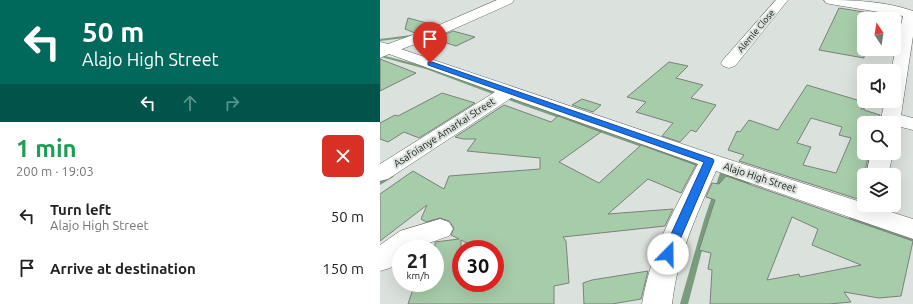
<!DOCTYPE html>
<html lang="en">
<head>
<meta charset="utf-8">
<style>
	body { margin:0; font-family:Ubuntu,sans-serif; background:#f6f6f6; color:#222; height:100vh; display:flex; flex-direction:column; font-size:15px; white-space:nowrap }
	* { box-sizing:border-box; margin:0 }
	p { font-size:13px; color:#767676 }
	.icon { flex:none; width:22px; height:22px; fill:none; stroke:currentColor; stroke-width:2; stroke-linecap:round; stroke-linejoin:round }
	.map { position:relative; flex:1; overflow:hidden }
	.drawer { display:flex; flex-direction:column; background:#fff; width:380px }
	.drawer>* { flex:none }
	.hud { background:#00695c; color:#fff; overflow:hidden }
	.needle { width:26px; rotate:348deg }
	.buttons { position:absolute; left:477px; top:12px; display:grid; gap:8px }
	.buttons a { display:grid; place-items:center; width:44px; height:44px; border-radius:6px; background:#fff; box-shadow:0 4px 16px #0002; font-size:20px }
	.speed { position:absolute; left:12px; top:240px; display:flex; gap:8px; font-size:20px; font-weight:700; text-align:center }
	.speed>* { display:grid; place-content:center; width:52px; height:52px; border-radius:50%; background:#fff; box-shadow:0 4px 16px #0002; line-height:1 }
	.speed small { font-size:10px; font-weight:400 }
	.speed .limit { border:6px solid #d22; background:#fff; color:#111 }
	.pin { position:absolute; display:grid; place-items:center; width:34px; height:34px; color:#fff; margin:-41px -17px; border-radius:50% 50% 50% 0; rotate:-45deg; box-shadow:0 0 4px #0007 }
	.pin .icon { rotate:45deg }
	.me { position:absolute; width:44px; margin:-22px; rotate:22deg; stroke-linejoin:round; filter:drop-shadow(0 0 3px #0008) }
	.turn { display:flex; align-items:center; gap:14px; height:84px; padding:0 16px; font-size:18px }
	.turn .icon { width:52px; height:52px; stroke-width:2.5 }
	.turn b { display:block; font-size:28px; line-height:34px }
	.lanes { display:flex; align-items:center; height:38px; padding:0 16px; background:#0003; justify-content:center; gap:20px; direction:ltr }
	.lanes .off { opacity:.35 }
	.round { display:grid; place-items:center; flex:none; width:42px; height:42px; border-radius:6px; background:#f6f6f6 }
	.overview { display:flex; align-items:center; justify-content:space-between; height:68px; padding:0 16px }
	h1 { font-size:24px; font-weight:600; line-height:30px; color:#1e9e55 }
	ul { padding:0; list-style:none }
	li { display:flex; align-items:center; gap:12px; height:52px; padding:0 16px }
	li div { flex:1 }
	li b { display:block; font-size:15px }
	li em { font-style:normal }
	main { display:flex; flex:1; min-height:0 }
	.map>svg:first-child { display:block }
</style>
</head>
<body>
<main>
<section class="drawer">
<div class="hud">
<div class="turn"><svg class="icon" aria-label="left" viewBox="0 0 24 24"><path d="M17 20v-9H6M10 6l-5 5 5 5"/></svg><div><b>50 m</b>Alajo High Street</div></div>
<div class="lanes"><svg class="icon" aria-label="left" viewBox="0 0 24 24"><path d="M17 20v-9H6M10 6l-5 5 5 5"/></svg><svg class="icon off" aria-label="ahead" viewBox="0 0 24 24"><path d="M12 20V5M6 11l6-6 6 6"/></svg><svg class="icon off" aria-label="right" viewBox="0 0 24 24"><path d="M7 20v-9h11M14 6l5 5-5 5"/></svg></div>
</div>
<div class="overview"><div><h1>1 min</h1><p>200 m · 19:03</p></div><a class="round" style="background:#d93025;color:#fff"><svg class="icon" aria-label="close" viewBox="0 0 24 24"><path d="M6 6l12 12M18 6L6 18"/></svg></a></div>
<ul>
<li><svg class="icon" aria-label="left" viewBox="0 0 24 24"><path d="M17 20v-9H6M10 6l-5 5 5 5"/></svg><div><b>Turn left</b><p>Alajo High Street</p></div><em>50 m</em></li>
<li><svg class="icon" aria-label="arrive" viewBox="0 0 24 24"><path d="M6 21V4h12l-3 4 3 4H6"/></svg><div><b>Arrive at destination</b></div><em>150 m</em></li>
</ul>
</section>
<div class="map">
<svg width="533" height="304" viewBox="0 0 533 304">
	<rect width="100%" height="100%" fill="#dbe1dc"/>
	<g fill="none" stroke-linecap="round" stroke-linejoin="round">
		<!-- stream -->
		<g fill="#799c7c" fill-rule="evenodd">
			<polygon points="31,35 32,35 32,37 0,41 0,39"/>
			<polygon points="1,55 48,67 149,104 324,165 325,166 323,169 319,169 318,168 319,167 145,106 46,69 1,57"/>
			<polygon points="343,171 371,181 372,182 371,183 369,184 345,176 330,220 308,304 300,304 324,220 340,173"/>
			<polygon points="11,174 13,175 14,176 13,177 0,185 0,180"/>
			<polygon points="470,216 474,216 533,236 533,242 470,220 469,218"/>
		</g>
	</g>
	<!-- building -->
	<g fill="#a7ccaa" stroke="#7b807b" fill-rule="evenodd">
		<polygon points="459,8 484,12 484,58 439,50"/>
		<polygon points="28,18 54,25 35,33 25,29"/>
		<polygon points="73,31 95,37 76,46 54,39"/>
		<polygon points="0,59 36,73 0,91"/>
		<polygon points="289,62 308,66 296,78 323,85 311,98 336,105 316,132 311,130 300,142 282,136 293,123 256,112 266,102 247,97"/>
		<path d="M 427,85 L 484,102 L 481,109 L 483,109 L 484,107 L 484,110 L 500,115 L 499,123 L 484,123 L 484,153 L 489,153 L 484,175 L 484,201 L 359,161 L 364,155 L 348,150 L 357,131 L 360,132 L 369,120 L 398,130 ZM 431,118 L 462,127 L 459,135 L 471,138 L 456,173 L 423,165 L 431,147 L 417,143 Z"/>
		<polygon points="62,93 95,103 39,138 24,132 8,142 0,139 0,123 15,115 18,116"/>
		<polygon points="202,99 221,105 213,112 192,105"/>
		<path d="M 124,105 L 171,122 L 178,116 L 221,132 L 179,162 L 219,183 L 261,145 L 316,165 L 301,193 L 268,179 L 228,214 L 293,209 L 285,226 L 183,237 L 186,241 L 189,283 L 174,286 L 174,304 L 28,304 L 35,283 L 55,283 L 55,242 L 79,239 L 71,235 L 74,228 L 69,221 L 60,218 L 46,222 L 41,219 L 47,205 L 0,241 L 0,194 L 33,171 L 64,189 L 69,176 L 160,169 L 160,158 L 87,151 L 96,139 L 83,139 L 75,137 ZM 81,240 L 98,249 L 115,249 L 115,283 L 81,283 Z"/>
		<path d="M 346,176 L 533,241 L 521,296 L 499,298 L 464,292 L 471,302 L 449,304 L 330,304 L 332,270 L 328,269 L 331,253 L 319,250 L 335,200 L 326,197 L 332,183 L 339,184 ZM 412,217 L 438,229 L 432,245 L 481,265 L 420,277 L 419,274 L 387,280 Z"/>
		<polygon points="268,271 261,299 232,304 204,304 203,283 212,280"/>
	</g>
	<g fill="none" stroke-linecap="round" stroke-linejoin="round">
		<!-- minor casing -->
		<g stroke="#606460" stroke-width="1">
			<g id="minor">
				<polygon points="396,0 408,0 355,66 349,68 343,66 341,63 343,60"/>
				<path d="M 444,0 C 473,0 505,1 533,11 L 533,36 L 521,115 L 533,118 L 533,130 L 517,126 L 514,128 L 514,123 L 500,123 L 505,101 L 514,101 L 514,71 L 511,71 L 523,16 L 450,4 L 446,3 Z"/>
				<path d="M 9,45 L 338,156 L 484,203 L 484,205 L 489,205 L 533,219 L 533,239 L 336,171 C 317,214 297,256 292,304 L 262,304 C 270,253 294,210 318,164 L 131,98 L 8,179 L 0,181 L 0,164 L 115,92 L 9,54 L 0,58 L 0,48 Z"/>
				<polygon points="491,153 513,153 508,175 486,175"/>
				<path d="M 60,219 L 69,222 L 73,229 L 69,236 C 53,241 37,249 21,249 L 21,259 L 10,268 L 0,271 L 0,245 L 20,231 Z"/>
			</g>
		</g>
		<!-- tertiary casing -->
		<g stroke="#606460" stroke-width="1">
			<polygon id="tertiary" points="117,0 134,0 132,3 67,32 14,52 9,54 0,52 0,42 8,44 57,26"/>
		</g>
		<!-- minor -->
		<use href="#minor" fill="#fff" fill-rule="evenodd"/>
		<!-- tertiary -->
		<use href="#tertiary" fill="#fff" fill-rule="evenodd"/>
	</g>
	<!-- route -->
	<polygon fill="#1a73e8" stroke="#114b97" points="48,62 52,62 333,159 334,161 292,258 288,259 284,258 282,254 324,162 48,65"/>
	<g text-anchor="middle" stroke-width="4" stroke-linejoin="round" paint-order="stroke">
		<!-- far-street labels -->
		<g font-size="9" fill="#181a18" stroke="#dbe1dc">
			<text transform="translate(376 31) rotate(-50)" y="3">Alemle Close</text>
		</g>
		<!-- street labels -->
		<g font-size="10" fill="#181a18" stroke="#dbe1dc">
			<text transform="translate(64 132) rotate(-33)" y="4">Asafoianye Amarkai Street</text>
			<text transform="translate(380 177) rotate(18)" y="4">Alajo High Street</text>
		</g>
	</g>
</svg>
<div class="buttons">
<a><svg class="needle" viewBox="-14 -14 28 28"><path d="M0-13l5 13h-10z" fill="#e53935"/><path d="M0 13l5-13h-10z" fill="#767676"/></svg></a>
<a><svg class="icon" aria-label="sound" viewBox="0 0 24 24"><path d="M4 9h4l5-4v14l-5-4H4zM17 9q2 3 0 6"/></svg></a>
<a><svg class="icon" aria-label="search" viewBox="0 0 24 24"><circle cx="10" cy="10" r="6"/><path d="M15 15l6 6"/></svg></a>
<a><svg class="icon" aria-label="layers" viewBox="0 0 24 24"><path d="M12 4l9 5-9 5-9-5zM3 14l9 5 9-5"/></svg></a>
</div>
<div class="speed"><div>21<small>km/h</small></div><div class="limit">30</div></div>
<div class="pin" style="left:50px;top:63px;background:#d93025"><svg class="icon" aria-label="arrive" viewBox="0 0 24 24"><path d="M6 21V4h12l-3 4 3 4H6"/></svg></div>
<svg class="me" style="left:288px;top:254px" viewBox="-20 -20 40 40"><circle r="19" fill="#fff"/><path d="M0-13L10 11 0 6-10 11z" fill="#1a73e8"/></svg>
</div>
</main>
</body>
</html>
